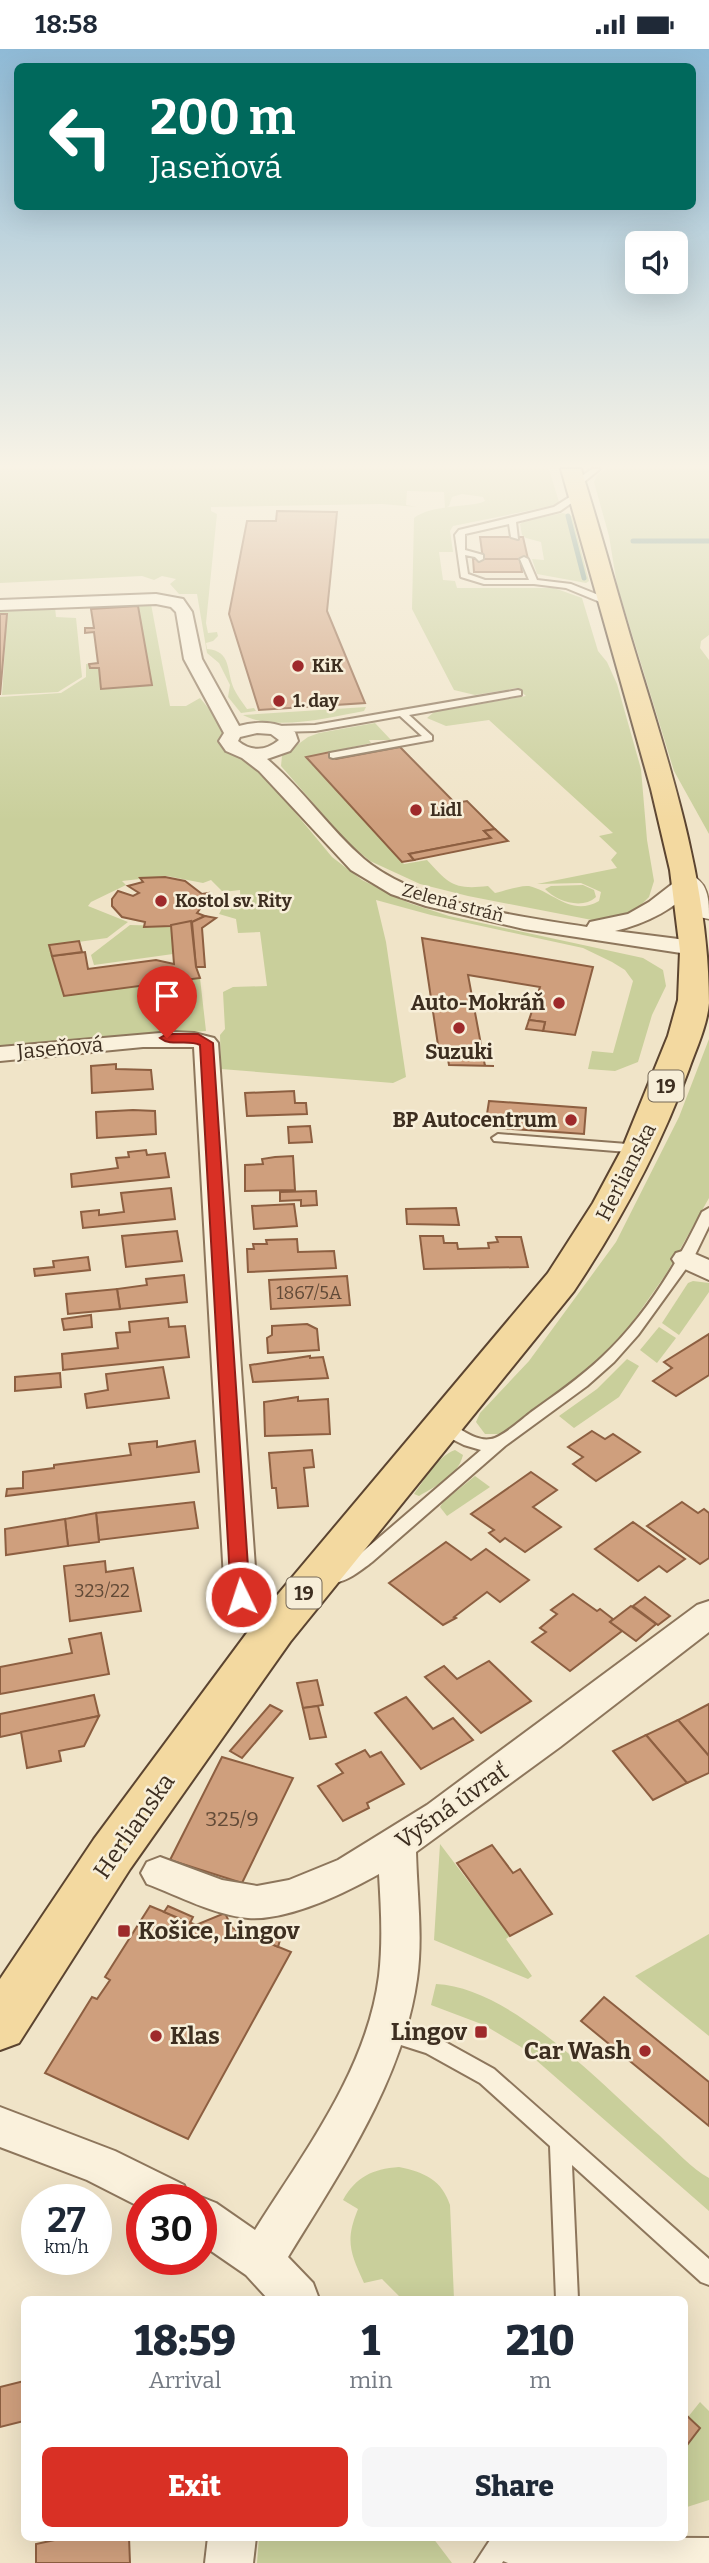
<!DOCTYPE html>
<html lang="en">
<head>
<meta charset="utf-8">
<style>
	body { margin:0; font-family:Bitter,serif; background:#f6f6f7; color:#1f2937; height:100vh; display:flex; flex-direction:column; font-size:26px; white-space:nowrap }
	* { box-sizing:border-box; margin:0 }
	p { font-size:23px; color:#747a83 }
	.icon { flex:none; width:38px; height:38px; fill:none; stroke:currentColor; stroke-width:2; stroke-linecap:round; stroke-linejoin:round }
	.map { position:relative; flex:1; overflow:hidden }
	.sheet { position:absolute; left:21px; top:2247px; width:667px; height:245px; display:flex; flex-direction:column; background:#fff; border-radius:10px; box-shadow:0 7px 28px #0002 }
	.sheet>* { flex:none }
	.guide { position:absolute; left:14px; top:14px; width:682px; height:147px; border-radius:10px; box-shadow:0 7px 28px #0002; background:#00695c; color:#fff; overflow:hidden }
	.buttons { position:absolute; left:625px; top:182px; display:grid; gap:14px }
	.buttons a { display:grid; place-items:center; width:63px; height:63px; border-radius:10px; background:#fff; box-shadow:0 7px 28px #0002; font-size:35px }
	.speed { position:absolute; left:21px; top:2135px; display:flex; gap:14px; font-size:35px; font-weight:700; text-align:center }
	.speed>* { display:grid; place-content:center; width:91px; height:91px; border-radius:50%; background:#fff; box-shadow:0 7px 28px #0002; line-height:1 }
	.speed small { font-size:18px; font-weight:400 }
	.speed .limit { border:10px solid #d22; background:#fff; color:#111 }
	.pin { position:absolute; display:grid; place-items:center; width:60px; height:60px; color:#fff; margin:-72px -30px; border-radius:50% 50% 50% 0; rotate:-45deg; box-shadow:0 0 7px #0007 }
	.pin .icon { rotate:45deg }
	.me { position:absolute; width:77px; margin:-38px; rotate:356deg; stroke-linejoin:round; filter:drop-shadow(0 0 5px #0008) }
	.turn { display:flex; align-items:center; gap:24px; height:147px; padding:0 21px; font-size:32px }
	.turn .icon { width:91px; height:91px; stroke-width:2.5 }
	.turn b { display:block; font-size:49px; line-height:60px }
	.eta { display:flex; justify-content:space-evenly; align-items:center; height:119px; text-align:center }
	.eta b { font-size:42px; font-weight:800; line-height:49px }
	.action { display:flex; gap:14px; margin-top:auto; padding:14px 21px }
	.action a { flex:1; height:80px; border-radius:10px; background:#d93025; color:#fff; font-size:28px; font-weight:800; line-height:80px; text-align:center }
	.action a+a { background:#f6f6f7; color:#1f2937 }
	.status { display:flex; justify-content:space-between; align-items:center; height:49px; padding:0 35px; background:#fff; direction:ltr }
	.status svg { height:19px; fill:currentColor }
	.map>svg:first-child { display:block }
</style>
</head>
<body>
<div class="status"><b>18:58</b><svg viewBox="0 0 49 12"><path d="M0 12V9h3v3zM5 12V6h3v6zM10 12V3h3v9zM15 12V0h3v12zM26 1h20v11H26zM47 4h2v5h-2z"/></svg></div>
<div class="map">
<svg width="709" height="2514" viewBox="0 0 709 2514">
	<rect width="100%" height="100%" fill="#f0e4c8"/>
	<!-- green -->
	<g fill="#c9cf9b">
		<path d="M 0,420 L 549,420 L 559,453 L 556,456 L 453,477 L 450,482 L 453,503 L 439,503 L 443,531 L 455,532 L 457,539 L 554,539 L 582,549 L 598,602 L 607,613 L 617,635 L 641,720 L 647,791 L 654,832 L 649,848 L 633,864 L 608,871 L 592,871 L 468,847 L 420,835 L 370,812 L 348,794 L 281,717 L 282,707 L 308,688 L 319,684 L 375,674 L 391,691 L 369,691 L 371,694 L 307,708 L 404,815 L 427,811 C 449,835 454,841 488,837 L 495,844 C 505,842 520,836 529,837 C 554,843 571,868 599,852 L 601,843 L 581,834 L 537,835 L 617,819 L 611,811 L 617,804 L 599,787 L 613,784 L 489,671 L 446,677 L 427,669 L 434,663 L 526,647 L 517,639 L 475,646 L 454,641 L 412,560 L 414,469 C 429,457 461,458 480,454 L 485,452 L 483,448 L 462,445 L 452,448 L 449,457 L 445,459 L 444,443 L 407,442 L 406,456 L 417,458 L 382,455 L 211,458 L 211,462 L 217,465 L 206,574 L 208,584 L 217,583 L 218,587 L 213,592 L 206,594 L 207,600 C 232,602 226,622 234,640 C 237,646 242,653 247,660 L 254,659 L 256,662 L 241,664 L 228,648 L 230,636 L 219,614 L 207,604 L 197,545 L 179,545 L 170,535 L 176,530 L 162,527 L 154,531 L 142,527 L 0,534 Z"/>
		<polygon points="605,420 709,420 709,586 701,592 700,599 709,611 709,785 674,722 617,536 609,487 594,433 597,426"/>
		<polygon points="563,464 572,467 589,532 586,534 537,525 532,510 544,511 541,493 526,489 522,486 520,475 525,472"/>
		<polygon points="124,555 151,555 170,657 186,657 200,649 332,808 362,831 409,854 449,867 643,909 663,921 666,937 652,966 638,1013 615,1022 588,1020 592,1002 613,1004 633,932 625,921 612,913 583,899 431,866 376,851 386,893 406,1028 393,1034 221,1020 220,986 225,980 223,943 233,938 267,937 260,883 238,884 236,870 219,865 224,856 241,857 240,841 223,843 211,831 203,834 167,827 122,832 126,836 91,853 88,857 128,873 107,889 49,897 64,947 200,929 206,982 0,999 0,648 61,644 86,628 86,615 89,615 90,619 99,619 102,640 151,636 138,557 123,558"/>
		<polygon points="55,558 56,568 76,569 82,628 58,643 2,646 7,566 0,565 0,561"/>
		<path d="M 366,658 L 364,662 C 330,668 275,683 243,666 Z"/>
		<path d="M 583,836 L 594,841 L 596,848 C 582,861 556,852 545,840 L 551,837 Z"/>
		<polygon points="130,876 171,877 173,905 94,916 91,906"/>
		<polygon points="709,990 709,1149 666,1225 624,1285 585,1326 510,1380 500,1385 485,1385 476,1373 480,1364 529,1312 616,1193 679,1068"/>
		<polygon points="693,1232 709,1234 709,1243 679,1286 662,1274 688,1234"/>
		<polygon points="659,1278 676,1289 657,1314 640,1301"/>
		<polygon points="627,1310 639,1317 619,1348 574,1379 559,1367 597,1340"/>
		<path d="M 455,1401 L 463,1406 C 458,1427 436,1437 419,1447 L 414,1445 C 425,1430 438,1407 455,1401 Z"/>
		<polygon points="475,1427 490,1438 447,1467 440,1458 443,1453"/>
		<polygon points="440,1795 510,1887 506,1890 532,1927 528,1930 434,1891"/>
		<polygon points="709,1885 709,1987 635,1927"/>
		<path d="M 436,1935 C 512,1938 605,2039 660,2087 C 675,2101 691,2119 709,2129 L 709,2162 L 521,1998 L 484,1976 L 431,1956 Z"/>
		<path d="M 399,2118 C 424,2123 442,2131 450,2156 L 454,2250 L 402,2250 L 382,2230 L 364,2234 C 350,2203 345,2192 358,2160 L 343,2151 C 356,2128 372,2120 399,2118 Z"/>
		<polygon points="700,2353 709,2362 709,2451 684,2459 684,2400 700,2379 688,2368"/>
		<polygon points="259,2488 433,2489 452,2514 257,2514"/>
	</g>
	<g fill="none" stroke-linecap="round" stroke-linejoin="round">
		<!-- stream -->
		<g stroke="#6f938a" stroke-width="5">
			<polyline points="568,467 584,529"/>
			<polyline points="633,492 709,492"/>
		</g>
	</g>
	<!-- building -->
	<g fill="#cf9f7d" stroke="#8d5f41" stroke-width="2">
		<polygon points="277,462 337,463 327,562 365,654 259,661 229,565 247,472 276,472"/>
		<polygon points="480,488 523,488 528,510 483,510"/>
		<polygon points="473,510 520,510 522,523 474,523"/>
		<polygon points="138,557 152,636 101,640 99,619 90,619 89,615 98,614 94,583 85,584 85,579 94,579 91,560"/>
		<polygon points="0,565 7,565 0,646"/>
		<polygon points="400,698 455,754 467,752 495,780 484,782 491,789 409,805 414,811 402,813 306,708 330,703 336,710"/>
		<polygon points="495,780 508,792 414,811 409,805 491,789 484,782"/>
		<polygon points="165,828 185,832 202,845 209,844 211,856 203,856 197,864 205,867 192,873 171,877 144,878 145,873 122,868 112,857 112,850 118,842 133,847 139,844 128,837 143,833 140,829"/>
		<polygon points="205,867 216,869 202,879 205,918 196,918 192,873"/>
		<polygon points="191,872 196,918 200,929 64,947 52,907 85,903 88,920 156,911 174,915 171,876"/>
		<polygon points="422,889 593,918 575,986 543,982 545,973 529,971 540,938 468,926 485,1017 494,1017 449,1016 447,1005 438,996"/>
		<polygon points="79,892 82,903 52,907 49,896"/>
		<polygon points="529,971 545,973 543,982 526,980"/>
		<polygon points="116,1015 116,1020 151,1021 153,1040 92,1044 91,1017"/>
		<polygon points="294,1042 295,1054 306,1054 307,1065 247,1067 245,1044"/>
		<polygon points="489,1052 586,1059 584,1085 485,1078"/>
		<polygon points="133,1061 155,1062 156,1085 97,1089 96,1063"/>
		<polygon points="310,1077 312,1093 289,1094 288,1078"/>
		<polygon points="146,1101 147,1106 165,1104 169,1128 72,1138 71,1125 118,1119 116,1109 129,1108 128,1103"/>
		<polygon points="293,1107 295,1141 245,1142 245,1116 263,1115 262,1110 275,1108"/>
		<polygon points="171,1139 175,1170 83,1179 81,1163 99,1161 99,1166 124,1163 121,1144"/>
		<polygon points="316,1142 317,1156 301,1157 301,1151 280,1152 280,1143"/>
		<polygon points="294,1155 297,1177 254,1180 252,1157"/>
		<polygon points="456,1159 459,1176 407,1175 406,1160"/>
		<polygon points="177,1182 182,1212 126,1218 122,1187"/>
		<polygon points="420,1187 443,1187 444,1194 457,1194 458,1200 489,1199 488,1194 498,1193 496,1188 521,1188 528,1218 424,1220"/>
		<polygon points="297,1190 298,1203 334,1202 336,1219 248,1223 247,1200 254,1200 253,1195 267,1195 266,1191"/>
		<polygon points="88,1208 90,1221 35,1227 34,1220 54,1218 53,1212"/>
		<polygon points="184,1226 187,1253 120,1260 117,1240 147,1236 146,1230"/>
		<polygon points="347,1227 350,1256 271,1260 269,1231"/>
		<polygon points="117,1240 120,1260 68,1265 66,1245"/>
		<polygon points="91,1266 92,1278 64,1281 62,1270"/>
		<polygon points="168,1269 169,1278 185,1277 189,1308 63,1321 62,1305 118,1299 116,1284 130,1283 129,1273"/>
		<polygon points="307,1275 317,1280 319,1301 268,1304 267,1289 272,1286 272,1277"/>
		<polygon points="709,1285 709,1326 676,1347 653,1332 672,1319 664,1313"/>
		<polygon points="310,1307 310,1309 323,1308 328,1329 253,1333 250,1316"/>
		<polygon points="163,1318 169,1349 87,1359 85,1345 108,1341 106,1325"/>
		<polygon points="60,1324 61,1338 15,1342 15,1328"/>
		<polygon points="298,1348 298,1352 328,1350 330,1385 265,1387 264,1353"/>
		<polygon points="592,1382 605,1390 613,1385 640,1403 596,1432 573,1415 583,1408 568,1398"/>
		<polygon points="157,1392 157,1398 195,1392 199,1423 6,1447 7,1440 23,1439 23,1423 54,1419 54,1416 131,1406 129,1395"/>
		<polygon points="312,1401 314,1418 304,1419 308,1457 278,1459 276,1439 272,1439 269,1404"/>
		<polygon points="531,1423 557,1441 533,1458 561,1478 525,1503 505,1489 500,1493 489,1484 494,1481 471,1465"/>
		<polygon points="194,1453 198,1479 99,1491 96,1464"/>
		<polygon points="682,1453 698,1464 704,1460 709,1464 709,1509 700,1515 647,1477"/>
		<polygon points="96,1464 99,1493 68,1497 65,1470"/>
		<polygon points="65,1470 68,1497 6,1506 5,1480"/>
		<polygon points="633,1473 685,1510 667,1523 659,1517 638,1532 595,1500"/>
		<polygon points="446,1493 471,1511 486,1500 529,1531 500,1553 487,1543 454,1568 456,1569 443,1576 389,1534"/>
		<polygon points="105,1512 106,1523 133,1519 141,1562 70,1572 64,1517"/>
		<polygon points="573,1545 597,1562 600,1560 613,1570 610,1573 622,1582 570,1622 532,1593 546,1583 540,1579 557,1565 551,1561"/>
		<polygon points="645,1548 670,1567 658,1576 633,1557"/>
		<polygon points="631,1557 656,1575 636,1592 610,1573"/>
		<polygon points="101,1584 109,1625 0,1645 0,1618 72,1604 69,1590"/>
		<polygon points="489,1612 531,1652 481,1684 425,1628 444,1617 457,1630"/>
		<polygon points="317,1631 323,1656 303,1659 297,1634"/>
		<polygon points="94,1646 99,1667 0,1688 0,1665"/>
		<polygon points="406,1648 433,1680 453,1669 473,1691 421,1720 375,1664"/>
		<polygon points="709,1655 709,1707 678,1671"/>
		<polygon points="270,1656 282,1662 242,1709 230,1702"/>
		<polygon points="318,1657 326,1688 310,1690 303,1659"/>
		<polygon points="99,1667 84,1697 59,1702 61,1712 27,1719 21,1683"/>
		<polygon points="678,1671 709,1707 709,1724 687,1734 646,1686"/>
		<polygon points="646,1686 687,1734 653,1751 613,1702"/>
		<polygon points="365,1701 370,1708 381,1703 404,1735 367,1754 369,1759 343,1772 318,1737 343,1724 336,1715"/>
		<polygon points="222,1708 293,1729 242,1834 170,1811"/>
		<polygon points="492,1796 513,1824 520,1820 552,1865 510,1887 457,1814"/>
		<polygon points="150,1857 196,1876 225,1864 232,1879 291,1903 188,2090 45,2024 92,1948 97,1950 110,1931 105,1928"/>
		<polygon points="168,1857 193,1868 190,1874 164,1863"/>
		<polygon points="244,1877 280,1891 278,1898 241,1882"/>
		<polygon points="604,1948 709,2033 709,2077 581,1972"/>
		<polygon points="24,2332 24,2372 0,2378 0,2338"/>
		<polygon points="684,2364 700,2379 684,2400"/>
		<polygon points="69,2488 129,2488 130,2514 36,2514 36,2495"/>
	</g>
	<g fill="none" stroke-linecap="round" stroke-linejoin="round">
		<!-- service casing -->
		<g stroke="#8d765c" stroke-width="4">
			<g id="service">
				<polygon points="592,420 600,420 579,437 573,437 573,433"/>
				<polygon points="576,444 583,446 560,462 516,473 518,490 511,488 509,475 465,485 465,501 483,506 483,510 479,512 475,508 465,506 468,525 485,531 529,531 520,510 524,508 528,510 537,531 571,535 611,551 611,555 605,555 566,539 534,535 484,535 461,528 455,486 459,481 554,458"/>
				<polygon points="518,641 521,642 521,646 409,666 432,687 432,691 333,709 330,708 330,704 422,687 400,667 315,682 276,683 271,680 276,677 315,676"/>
				<polygon points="498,1085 640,1096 646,1100 640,1104 494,1092 492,1089"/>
				<path d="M 709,1159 L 709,1177 L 693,1210 L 638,1286 L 614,1313 L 587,1337 L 505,1397 L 372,1513 C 360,1522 341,1538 325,1533 L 323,1529 C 329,1521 350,1512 360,1505 L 481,1401 L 464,1396 L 436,1382 L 434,1378 L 436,1374 C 454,1369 470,1394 491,1390 C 501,1389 521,1371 530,1364 C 555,1346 580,1329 602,1308 C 645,1268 677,1215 702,1163 Z"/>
				<polygon points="386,1974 438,1989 494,2020 709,2210 709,2236 701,2233 572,2116 578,2250 556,2250 550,2097 480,2034 426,2004 379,1989 376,1983 379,1977"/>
				<polygon points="492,2488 519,2488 502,2514 475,2514"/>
			</g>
		</g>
		<!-- minor casing -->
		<g stroke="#8d765c" stroke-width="4">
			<g id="minor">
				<path d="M 156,545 L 183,550 L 192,563 L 202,610 L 239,677 C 259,672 276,672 295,683 L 298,692 L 290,702 L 267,710 C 303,740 329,780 364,810 C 415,854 521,868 587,878 L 590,873 L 628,865 L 649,853 L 680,829 L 694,829 L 698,833 C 679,859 645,875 615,882 L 694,892 L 702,894 L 705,899 L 702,904 L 694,906 L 524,880 L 426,857 L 391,845 L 351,821 L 259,722 L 242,709 L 226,702 L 219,692 L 224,684 L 184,610 L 176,563 L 171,558 L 156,555 L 0,561 L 0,551 ZM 257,684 L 271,685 L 279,691 C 266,702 251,703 238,692 L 240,688 Z"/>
				<path d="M 172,983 L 194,984 L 214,989 L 218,994 L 257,1547 C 266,1562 283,1566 291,1581 L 286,1590 C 257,1599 237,1570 225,1548 L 194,998 L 143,998 L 0,1012 L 0,998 Z"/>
				<polygon points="686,1201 709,1211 709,1231 676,1216 672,1210 676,1204"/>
				<path d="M 709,1552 L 709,1583 L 560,1698 L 416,1803 C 417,1845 423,1888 417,1930 C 403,2031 340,2123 288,2208 L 313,2234 L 319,2250 L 268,2250 L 246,2226 L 201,2195 L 201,2151 L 194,2151 L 201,2148 L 216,2154 L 255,2181 C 304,2103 367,2021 379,1927 C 383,1893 381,1859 379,1825 C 345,1844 288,1872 248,1869 C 214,1866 179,1847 147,1835 L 141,1824 L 147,1813 L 160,1808 L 222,1831 L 257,1837 L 289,1831 L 338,1811 L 427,1756 L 697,1556 Z"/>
				<polygon points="0,2058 115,2102 184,2136 190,2151 142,2151 142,2159 87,2131 0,2098"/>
				<polygon points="208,2488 256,2488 253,2514 205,2514"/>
				<polygon points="499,2488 709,2489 709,2514 508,2514 503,2512 496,2495"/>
			</g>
		</g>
		<!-- tertiary casing -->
		<g stroke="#8d765c" stroke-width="3">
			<path id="tertiary" d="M 687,825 C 709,831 709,851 709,870 L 699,868 L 674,833 L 678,827 Z"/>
		</g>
		<!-- primary casing -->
		<g stroke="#5b4430" stroke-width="4">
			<path id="primary" d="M 561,420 L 581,420 C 603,489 621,559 643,629 C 675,733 709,843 709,954 C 707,977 696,1000 689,1020 C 660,1100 621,1171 574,1242 L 290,1593 L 130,1820 L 19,1994 L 0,2001 L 0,1930 L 94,1790 L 258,1569 L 548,1224 L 593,1154 L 622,1100 L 668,987 L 678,951 L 680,902 L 670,821 L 651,740 Z"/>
		</g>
		<!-- service -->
		<use href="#service" fill="#faf1dc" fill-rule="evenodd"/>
		<!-- minor -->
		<use href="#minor" fill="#faf1dc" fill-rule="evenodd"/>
		<!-- tertiary -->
		<use href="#tertiary" fill="#faf1dc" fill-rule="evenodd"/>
		<!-- primary -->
		<use href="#primary" fill="#f3d9a0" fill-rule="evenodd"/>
	</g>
	<!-- sky -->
	<linearGradient id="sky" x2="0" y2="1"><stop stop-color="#8fbad6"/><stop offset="0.54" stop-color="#f8f3e6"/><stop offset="1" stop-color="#f8f3e6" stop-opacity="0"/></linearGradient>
	<rect width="709" height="772" fill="url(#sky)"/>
	<!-- route -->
	<path fill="#d93025" stroke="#8d1f18" stroke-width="2" d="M 198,985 L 213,994 L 250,1548 L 247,1553 L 234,1553 L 231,1548 L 200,996 C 187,990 171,998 160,989 L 167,985 Z"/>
	<!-- markers -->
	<g fill="#9e2a2b" stroke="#f7eed8" stroke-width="2.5">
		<circle cx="298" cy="617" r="7"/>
		<circle cx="279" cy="652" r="7"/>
		<circle cx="416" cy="761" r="7"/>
		<circle cx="161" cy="852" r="7"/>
		<circle cx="559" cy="954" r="7"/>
		<circle cx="459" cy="979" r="7"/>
		<circle cx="571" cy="1071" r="7"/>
		<rect x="117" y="1875" width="14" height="14" rx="3.5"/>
		<rect x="474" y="1976" width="14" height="14" rx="3.5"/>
		<circle cx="156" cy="1987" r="7"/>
		<circle cx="645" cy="2002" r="7"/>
	</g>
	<g text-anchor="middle" stroke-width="5" stroke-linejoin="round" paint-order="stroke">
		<!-- far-poi labels -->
		<g font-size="18" font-weight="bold" fill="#3d2e20" stroke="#f7eed8" text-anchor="start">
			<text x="312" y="623">KiK</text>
			<text x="293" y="658">1. day</text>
			<text x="430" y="767">Lidl</text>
			<text x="175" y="858">Kostol sv. Rity</text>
		</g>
		<!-- far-street labels -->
		<g font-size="18" fill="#3d2e20" stroke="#f7eed8">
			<text transform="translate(453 854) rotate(15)" y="6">Zelená stráň</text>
		</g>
		<!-- number labels -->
		<g font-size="18" fill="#624a37">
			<text x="309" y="1250">1867/5A</text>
			<text x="102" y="1548">323/22</text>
		</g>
		<!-- shield labels -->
		<g fill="#f7eed8" stroke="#756857" stroke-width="2">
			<rect x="648.5" y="1021.5" width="35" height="31" rx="5"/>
			<rect x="286.5" y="1528.5" width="35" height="31" rx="5"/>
		</g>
		<g font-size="19" font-weight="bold" fill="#3d2e20">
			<text x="666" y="1044">19</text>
			<text x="304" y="1551">19</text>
		</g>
		<!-- poi labels -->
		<g font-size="21" font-weight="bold" fill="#3d2e20" stroke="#f7eed8" text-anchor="end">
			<text x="545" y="961">Auto-Mokráň</text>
			<text x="459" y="1010" text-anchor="middle">Suzuki</text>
			<text x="557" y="1078">BP Autocentrum</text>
		</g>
		<!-- street labels -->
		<g font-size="21" fill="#3d2e20" stroke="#f7eed8">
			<text transform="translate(60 999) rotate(-5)" y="7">Jaseňová</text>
			<text transform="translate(626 1123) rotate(-63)" y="7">Herlianska</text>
		</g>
		<!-- near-number labels -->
		<g font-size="21" fill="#624a37">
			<text x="232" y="1777">325/9</text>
		</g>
		<!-- near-street labels -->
		<g font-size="24" fill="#3d2e20" stroke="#f7eed8">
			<text transform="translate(452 1757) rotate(-35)" y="8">Vyšná úvrať</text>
			<text transform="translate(134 1777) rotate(-55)" y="8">Herlianska</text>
		</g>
		<!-- near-poi labels -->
		<g font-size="24" font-weight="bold" fill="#3d2e20" stroke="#f7eed8" text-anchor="start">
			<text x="138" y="1890">Košice, Lingov</text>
			<text x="467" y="1991" text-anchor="end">Lingov</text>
			<text x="170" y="1995">Klas</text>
			<text x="631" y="2010" text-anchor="end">Car Wash</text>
		</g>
	</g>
</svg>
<div class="buttons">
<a><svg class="icon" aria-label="sound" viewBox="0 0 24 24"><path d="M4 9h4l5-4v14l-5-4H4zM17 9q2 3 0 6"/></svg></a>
</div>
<div class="speed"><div>27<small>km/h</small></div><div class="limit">30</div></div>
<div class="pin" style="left:167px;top:989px;background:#d93025"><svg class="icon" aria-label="arrive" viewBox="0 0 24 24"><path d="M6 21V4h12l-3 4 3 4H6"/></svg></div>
<svg class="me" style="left:241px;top:1548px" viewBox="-20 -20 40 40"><circle r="17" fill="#d93025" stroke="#fff" stroke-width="3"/><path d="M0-11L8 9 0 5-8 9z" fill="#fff"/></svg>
<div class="guide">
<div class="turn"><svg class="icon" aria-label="left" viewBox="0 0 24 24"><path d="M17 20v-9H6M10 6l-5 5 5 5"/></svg><div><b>200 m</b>Jaseňová</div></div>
</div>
<section class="sheet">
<div class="eta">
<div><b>18:59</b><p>Arrival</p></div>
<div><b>1</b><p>min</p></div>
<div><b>210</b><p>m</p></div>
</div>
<div class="action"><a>Exit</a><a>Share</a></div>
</section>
</div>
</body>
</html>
